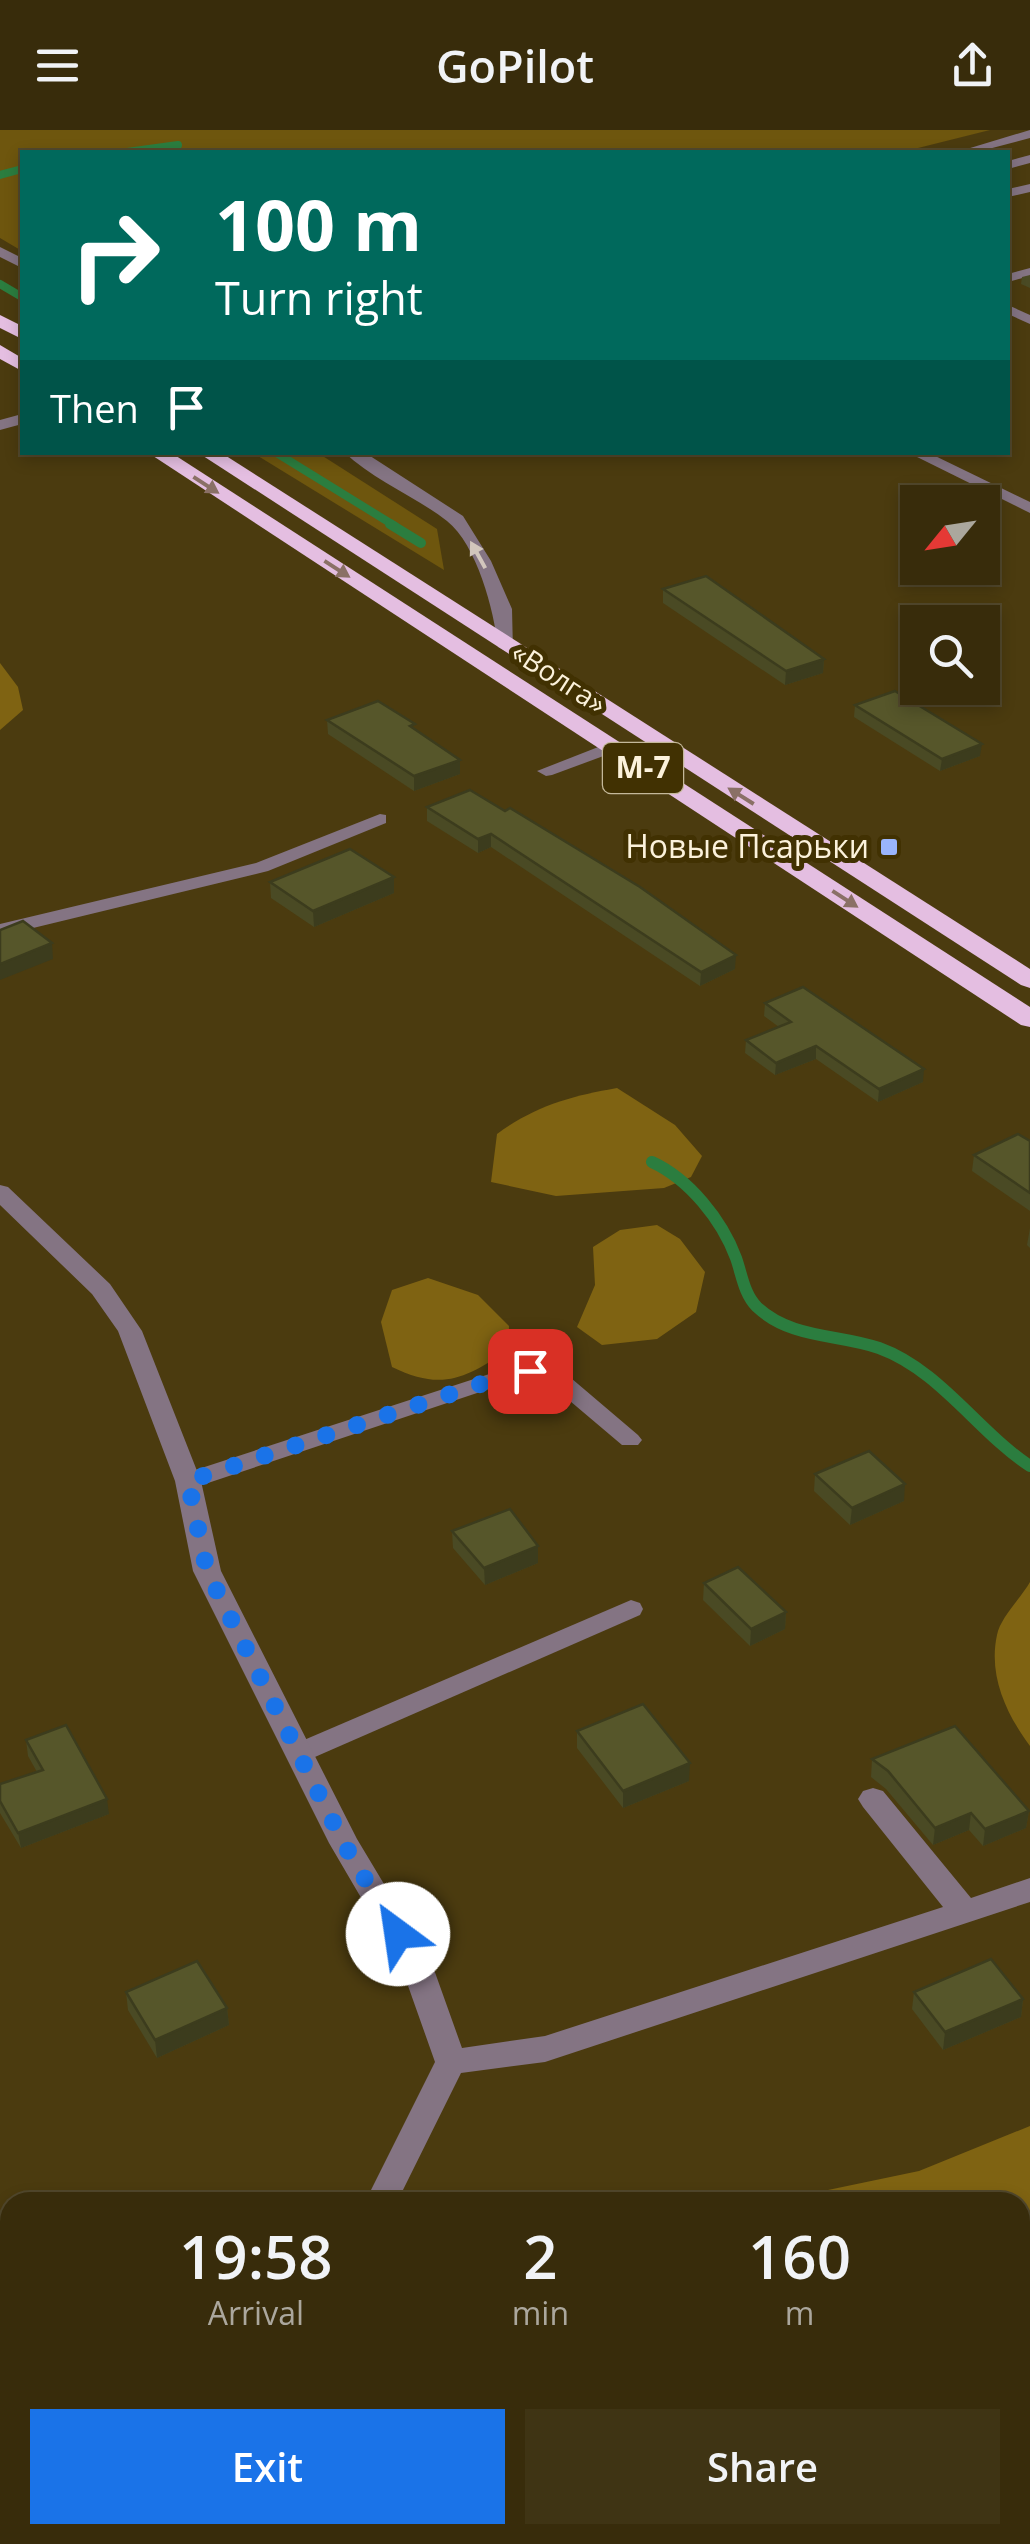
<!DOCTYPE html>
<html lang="en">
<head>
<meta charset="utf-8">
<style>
	body { margin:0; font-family:"Open Sans",sans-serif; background:#3f3414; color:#f1f3f6; height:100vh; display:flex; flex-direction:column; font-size:38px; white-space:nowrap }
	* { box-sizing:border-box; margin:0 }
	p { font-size:32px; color:#aba79d }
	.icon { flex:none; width:55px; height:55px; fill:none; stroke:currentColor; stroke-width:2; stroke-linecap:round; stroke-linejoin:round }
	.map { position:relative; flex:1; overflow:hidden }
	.drawer { position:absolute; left:0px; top:2062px; width:1030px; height:352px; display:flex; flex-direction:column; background:#382c0b; border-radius:30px 30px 0 0; box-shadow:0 5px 15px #0003,0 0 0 2px #52482c }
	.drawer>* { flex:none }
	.top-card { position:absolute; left:20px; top:20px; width:990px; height:305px; border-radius:0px; box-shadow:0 5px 15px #0003,0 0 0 2px #52482c; background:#00695c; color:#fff; overflow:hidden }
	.needle { width:65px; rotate:240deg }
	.controls { position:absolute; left:900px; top:355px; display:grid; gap:20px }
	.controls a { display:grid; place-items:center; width:100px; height:100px; border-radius:0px; background:#382c0b; box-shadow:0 5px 15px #0003,0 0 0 2px #52482c; font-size:50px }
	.pin { position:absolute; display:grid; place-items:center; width:85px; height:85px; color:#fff; margin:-42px; border-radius:20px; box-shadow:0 5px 15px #0006 }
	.me { position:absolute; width:110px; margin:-55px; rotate:329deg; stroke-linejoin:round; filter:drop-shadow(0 0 8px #0008) }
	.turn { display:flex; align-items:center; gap:35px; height:210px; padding:0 30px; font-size:45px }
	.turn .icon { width:130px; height:130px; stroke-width:2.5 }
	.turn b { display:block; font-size:70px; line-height:85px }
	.then { display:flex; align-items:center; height:95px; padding:0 30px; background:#0003; gap:20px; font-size:38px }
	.eta { display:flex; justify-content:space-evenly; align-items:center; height:170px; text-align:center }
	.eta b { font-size:60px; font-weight:600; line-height:70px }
	.primary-button { display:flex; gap:20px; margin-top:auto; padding:20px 30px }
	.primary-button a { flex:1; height:115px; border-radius:0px; background:#1a73e8; color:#fff; font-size:40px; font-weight:600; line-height:115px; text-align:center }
	.primary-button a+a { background:#3f3414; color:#f1f3f6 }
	header { display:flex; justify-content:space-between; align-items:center; height:130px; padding:0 30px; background:#382c0b; font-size:45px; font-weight:600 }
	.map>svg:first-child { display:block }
</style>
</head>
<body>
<header><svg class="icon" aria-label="menu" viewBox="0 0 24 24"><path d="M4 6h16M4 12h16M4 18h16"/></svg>GoPilot<svg class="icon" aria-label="share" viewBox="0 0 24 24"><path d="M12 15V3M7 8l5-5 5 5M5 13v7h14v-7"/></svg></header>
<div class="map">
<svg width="1030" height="2414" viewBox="0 0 1030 2414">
	<rect width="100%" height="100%" fill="#4b3b0f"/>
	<!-- green -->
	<g fill="#6e560e">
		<polygon points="0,0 990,0 902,22 22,22 22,121 0,108"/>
		<polygon points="253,323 318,323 437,399 444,440"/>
	</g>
	<!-- forest -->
	<g fill="#7f6312">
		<polygon points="0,533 18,557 23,580 0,600"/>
		<path d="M 617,958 L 675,995 L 702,1026 L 691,1047 L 664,1058 L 556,1066 L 491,1052 L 497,1004 C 535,976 571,966 617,958 Z"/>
		<polygon points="657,1095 680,1109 705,1142 696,1182 657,1209 602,1215 577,1197 595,1155 593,1117 620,1100"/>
		<path d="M 428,1148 L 478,1165 L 509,1196 L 508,1220 C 465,1249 441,1261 392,1237 L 381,1192 L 392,1160 Z"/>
		<path d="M 1030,1452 L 1030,1616 C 1007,1585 988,1546 997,1505 C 1000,1488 1021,1468 1030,1452 Z"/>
		<polygon points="1030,1996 1030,2414 319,2414 321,2405 1020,2405 1020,2072 691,2072 706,2065 804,2065 919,2041"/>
	</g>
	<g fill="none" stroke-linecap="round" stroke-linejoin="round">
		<!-- stream-far2 -->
		<g stroke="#2b7d3f" stroke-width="8">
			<polyline points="127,22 178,15"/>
			<polyline points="0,45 22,39"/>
			<polyline points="0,154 22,167"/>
			<polyline points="275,322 395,396"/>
		</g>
		<!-- stream-far1 -->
		<polyline stroke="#2b7d3f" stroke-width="10" points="390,394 421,413"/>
		<!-- stream -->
		<path stroke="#2b7d3f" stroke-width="12" d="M 652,1032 C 689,1049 722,1090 736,1128 C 742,1145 744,1164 757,1177 C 791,1209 839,1204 879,1218 C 940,1240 978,1302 1030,1336"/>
		<!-- lane -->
		<g fill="#847483" fill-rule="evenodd">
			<polygon points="1030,54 1030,62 1008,67 1008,59"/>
			<polygon points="1030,138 1030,146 1008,152 1008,144"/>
			<polygon points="1008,175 1030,185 1030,194 1008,184"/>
			<polygon points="907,322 927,322 1030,372 1030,383"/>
			<polygon points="611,612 617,613 617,621 552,645 546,646 537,641"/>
			<polygon points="380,684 386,685 386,693 268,741 0,806 0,794 256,733"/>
			<polygon points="520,1234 558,1237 638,1305 642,1310 638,1315 622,1315 544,1249 522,1248 196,1357 180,1357 176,1351 180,1345"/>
			<polygon points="631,1470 640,1473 643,1479 640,1485 308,1630 290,1630 286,1623 290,1616"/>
		</g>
		<!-- street -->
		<g fill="#847483" fill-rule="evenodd">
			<polygon points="1030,0 1030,8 977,22 957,22"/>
			<polygon points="1030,25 1030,33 1008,39 1008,31"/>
			<polygon points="0,117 22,128 22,138 0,127"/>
			<polygon points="22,284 22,294 0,300 0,290"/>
			<path d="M 344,322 L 364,322 L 463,386 L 491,431 L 512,479 L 513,521 L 507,522 L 498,517 C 494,480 477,415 447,391 C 415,366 373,350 344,322 Z"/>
			<polygon points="0,1055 8,1057 110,1154 142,1201 201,1351 221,1441 357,1709 432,1834 462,1918 545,1906 943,1777 863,1677 858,1669 863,1661 873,1658 883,1661 971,1768 1030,1748 1030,1772 545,1932 461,1943 397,2072 365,2072 435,1932 401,1836 329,1713 193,1441 175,1351 118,1201 92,1164 0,1075"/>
			<polygon points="245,2405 281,2405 278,2414 242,2414"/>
		</g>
		<!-- highway -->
		<g fill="#e4bee1" fill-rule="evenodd">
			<polygon points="0,185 22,196 22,209 0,198"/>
			<polygon points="0,215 22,228 22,241 0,229"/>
			<polygon points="147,322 170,322 1030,877 1030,897 1021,895"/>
			<polygon points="197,322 220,322 1030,839 1030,858 1021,855"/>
		</g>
	</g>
	<!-- wall -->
	<g fill="#4a4a24">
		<polygon points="1030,145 1030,158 1021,154 1022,147"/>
		<polygon points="663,459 824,529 823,543 785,555 663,473"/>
		<polygon points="855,575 980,626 940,641 854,587"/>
		<polygon points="327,590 415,599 460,644 414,661 328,604"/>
		<polygon points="470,660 735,839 700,856 491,717 478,723 427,691 427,677"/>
		<polygon points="270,752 394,763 314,797 271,768"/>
		<polygon points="765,873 923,952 878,972 816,929 775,945 745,923 746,910 779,897 764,886"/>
		<polygon points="1030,1011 1030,1081 972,1041 974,1025"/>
		<polygon points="1030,1098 1030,1118 1027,1115"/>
		<polygon points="815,1344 904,1371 850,1395 814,1361"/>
		<polygon points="452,1401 538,1433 485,1455 453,1418"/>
		<polygon points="704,1453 786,1482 785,1499 750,1516 703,1470"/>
		<polygon points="577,1601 689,1651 623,1678 577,1618"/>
		<polygon points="26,1610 109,1684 21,1718 0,1683 0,1654 37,1642 28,1626"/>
		<polygon points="872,1629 1029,1681 1026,1698 983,1716 969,1700 933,1715 886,1659 871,1647"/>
		<polygon points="126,1862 227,1878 229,1895 157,1928 128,1880"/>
		<polygon points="914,1862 1023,1869 1021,1887 943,1920 912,1879"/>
		<polygon points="10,2141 10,2170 5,2164 2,2147"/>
	</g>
	<!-- shaded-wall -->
	<g fill="#3c3c1d">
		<polygon points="824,529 823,543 785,555 786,541"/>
		<polygon points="982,614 980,626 940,641 942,629"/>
		<polygon points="460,630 460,644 414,661 414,646"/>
		<polygon points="491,704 491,717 478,723 478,709"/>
		<polygon points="394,747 394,763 314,797 313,781"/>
		<polygon points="52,813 53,829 0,850 0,834"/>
		<polygon points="736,825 735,839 700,856 701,842"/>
		<polygon points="816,916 816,929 775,945 776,933"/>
		<polygon points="924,939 923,952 878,972 879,959"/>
		<polygon points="905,1354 904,1371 850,1395 852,1378"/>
		<polygon points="538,1416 538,1433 485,1455 484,1438"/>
		<polygon points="786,1482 785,1499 750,1516 751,1499"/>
		<polygon points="690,1633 689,1651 623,1678 623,1661"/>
		<polygon points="107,1669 109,1684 21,1718 18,1703"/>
		<polygon points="1029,1681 1026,1698 983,1716 985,1699"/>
		<polygon points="971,1683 969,1700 933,1715 935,1698"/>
		<polygon points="1023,1869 1021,1887 943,1920 945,1902"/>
		<polygon points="227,1878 229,1895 157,1928 155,1910"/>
	</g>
	<!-- building -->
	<g fill="#56562a" stroke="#3c3c1d" stroke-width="2.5">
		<polygon points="706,446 824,529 786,541 663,459"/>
		<polygon points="895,561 982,614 942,629 855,575"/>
		<polygon points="378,571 415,594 410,596 460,630 414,646 327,590"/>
		<polygon points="470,660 505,681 510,678 640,757 736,825 701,842 491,704 478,709 427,677"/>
		<polygon points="350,719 394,747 313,781 270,752"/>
		<polygon points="23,791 52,813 0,834 0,800"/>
		<polygon points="803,857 924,939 879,959 816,916 776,933 746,910 791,892 765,873"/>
		<polygon points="1018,1004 1030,1011 1030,1063 974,1025"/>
		<polygon points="869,1321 905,1354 852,1378 815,1344"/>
		<polygon points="510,1379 538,1416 484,1438 452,1401"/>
		<polygon points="738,1437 786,1482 751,1499 704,1453"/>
		<polygon points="643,1574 690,1633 623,1661 577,1601"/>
		<polygon points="66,1595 107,1669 18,1703 0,1671 0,1654 43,1640 26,1610"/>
		<polygon points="955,1596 1029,1681 985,1699 971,1683 935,1698 888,1641 872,1629"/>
		<polygon points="991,1829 1023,1869 945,1902 914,1862"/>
		<polygon points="197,1831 227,1878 155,1910 126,1862"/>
		<polygon points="10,2141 10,2156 2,2147"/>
		<polygon points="0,2364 10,2375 10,2405 39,2405 47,2414 0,2414"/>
	</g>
	<!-- one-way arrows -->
	<defs><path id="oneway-solid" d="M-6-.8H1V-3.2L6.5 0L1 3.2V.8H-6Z" transform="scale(2.5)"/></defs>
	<g fill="#8a7066">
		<use href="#oneway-solid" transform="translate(206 355) rotate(33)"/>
		<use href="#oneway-solid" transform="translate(337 439) rotate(33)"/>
		<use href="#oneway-solid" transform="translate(741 666) rotate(-148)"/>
		<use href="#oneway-solid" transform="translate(845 769) rotate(33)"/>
	</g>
	<use fill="#d2c6bc" href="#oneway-solid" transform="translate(478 425) rotate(-119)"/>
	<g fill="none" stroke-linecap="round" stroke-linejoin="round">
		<!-- route -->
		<polyline stroke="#1a73e8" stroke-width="18" stroke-dasharray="0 32.4" points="398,1804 344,1714 207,1441 188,1351 520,1241 530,1241"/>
	</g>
	<!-- markers -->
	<rect fill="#9ab5fd" stroke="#413102" stroke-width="4" x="879" y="707" width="20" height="20" rx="5"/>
	<g text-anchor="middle" stroke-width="10" stroke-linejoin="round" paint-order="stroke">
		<!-- far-street labels -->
		<g font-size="28" fill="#fcf2db" stroke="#413102">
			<text transform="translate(559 548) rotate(33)" y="10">«Волга»</text>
		</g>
		<!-- shield labels -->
		<rect fill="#413102" stroke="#c4b89a" stroke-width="2.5" x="603" y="613" width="80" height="50" rx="8"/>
		<g font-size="30" font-weight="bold" fill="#fcf2db">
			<text x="643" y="648">М-7</text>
		</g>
		<!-- poi labels -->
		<g font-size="32" fill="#fcf2db" stroke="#413102" text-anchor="end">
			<text x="869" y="728">Новые Псарьки</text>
		</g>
	</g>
</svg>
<div class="controls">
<a><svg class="needle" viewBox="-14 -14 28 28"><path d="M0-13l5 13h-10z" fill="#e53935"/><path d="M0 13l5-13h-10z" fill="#aba79d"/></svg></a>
<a><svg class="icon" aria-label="search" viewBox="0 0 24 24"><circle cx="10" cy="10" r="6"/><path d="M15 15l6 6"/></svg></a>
</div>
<div class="pin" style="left:530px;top:1241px;background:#d93025"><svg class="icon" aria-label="arrive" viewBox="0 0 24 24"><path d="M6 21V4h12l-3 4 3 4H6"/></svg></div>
<svg class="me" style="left:398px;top:1804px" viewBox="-20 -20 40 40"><circle r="19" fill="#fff"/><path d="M0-13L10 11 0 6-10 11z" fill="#1a73e8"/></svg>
<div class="top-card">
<div class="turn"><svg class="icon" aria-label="right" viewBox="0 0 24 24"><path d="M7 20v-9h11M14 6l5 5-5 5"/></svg><div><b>100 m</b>Turn right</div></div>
<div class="then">Then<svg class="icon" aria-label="arrive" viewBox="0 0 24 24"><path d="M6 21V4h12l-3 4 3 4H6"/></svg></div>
</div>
<section class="drawer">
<div class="eta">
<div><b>19:58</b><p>Arrival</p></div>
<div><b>2</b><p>min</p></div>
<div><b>160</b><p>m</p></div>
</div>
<div class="primary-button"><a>Exit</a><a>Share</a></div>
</section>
</div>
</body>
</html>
